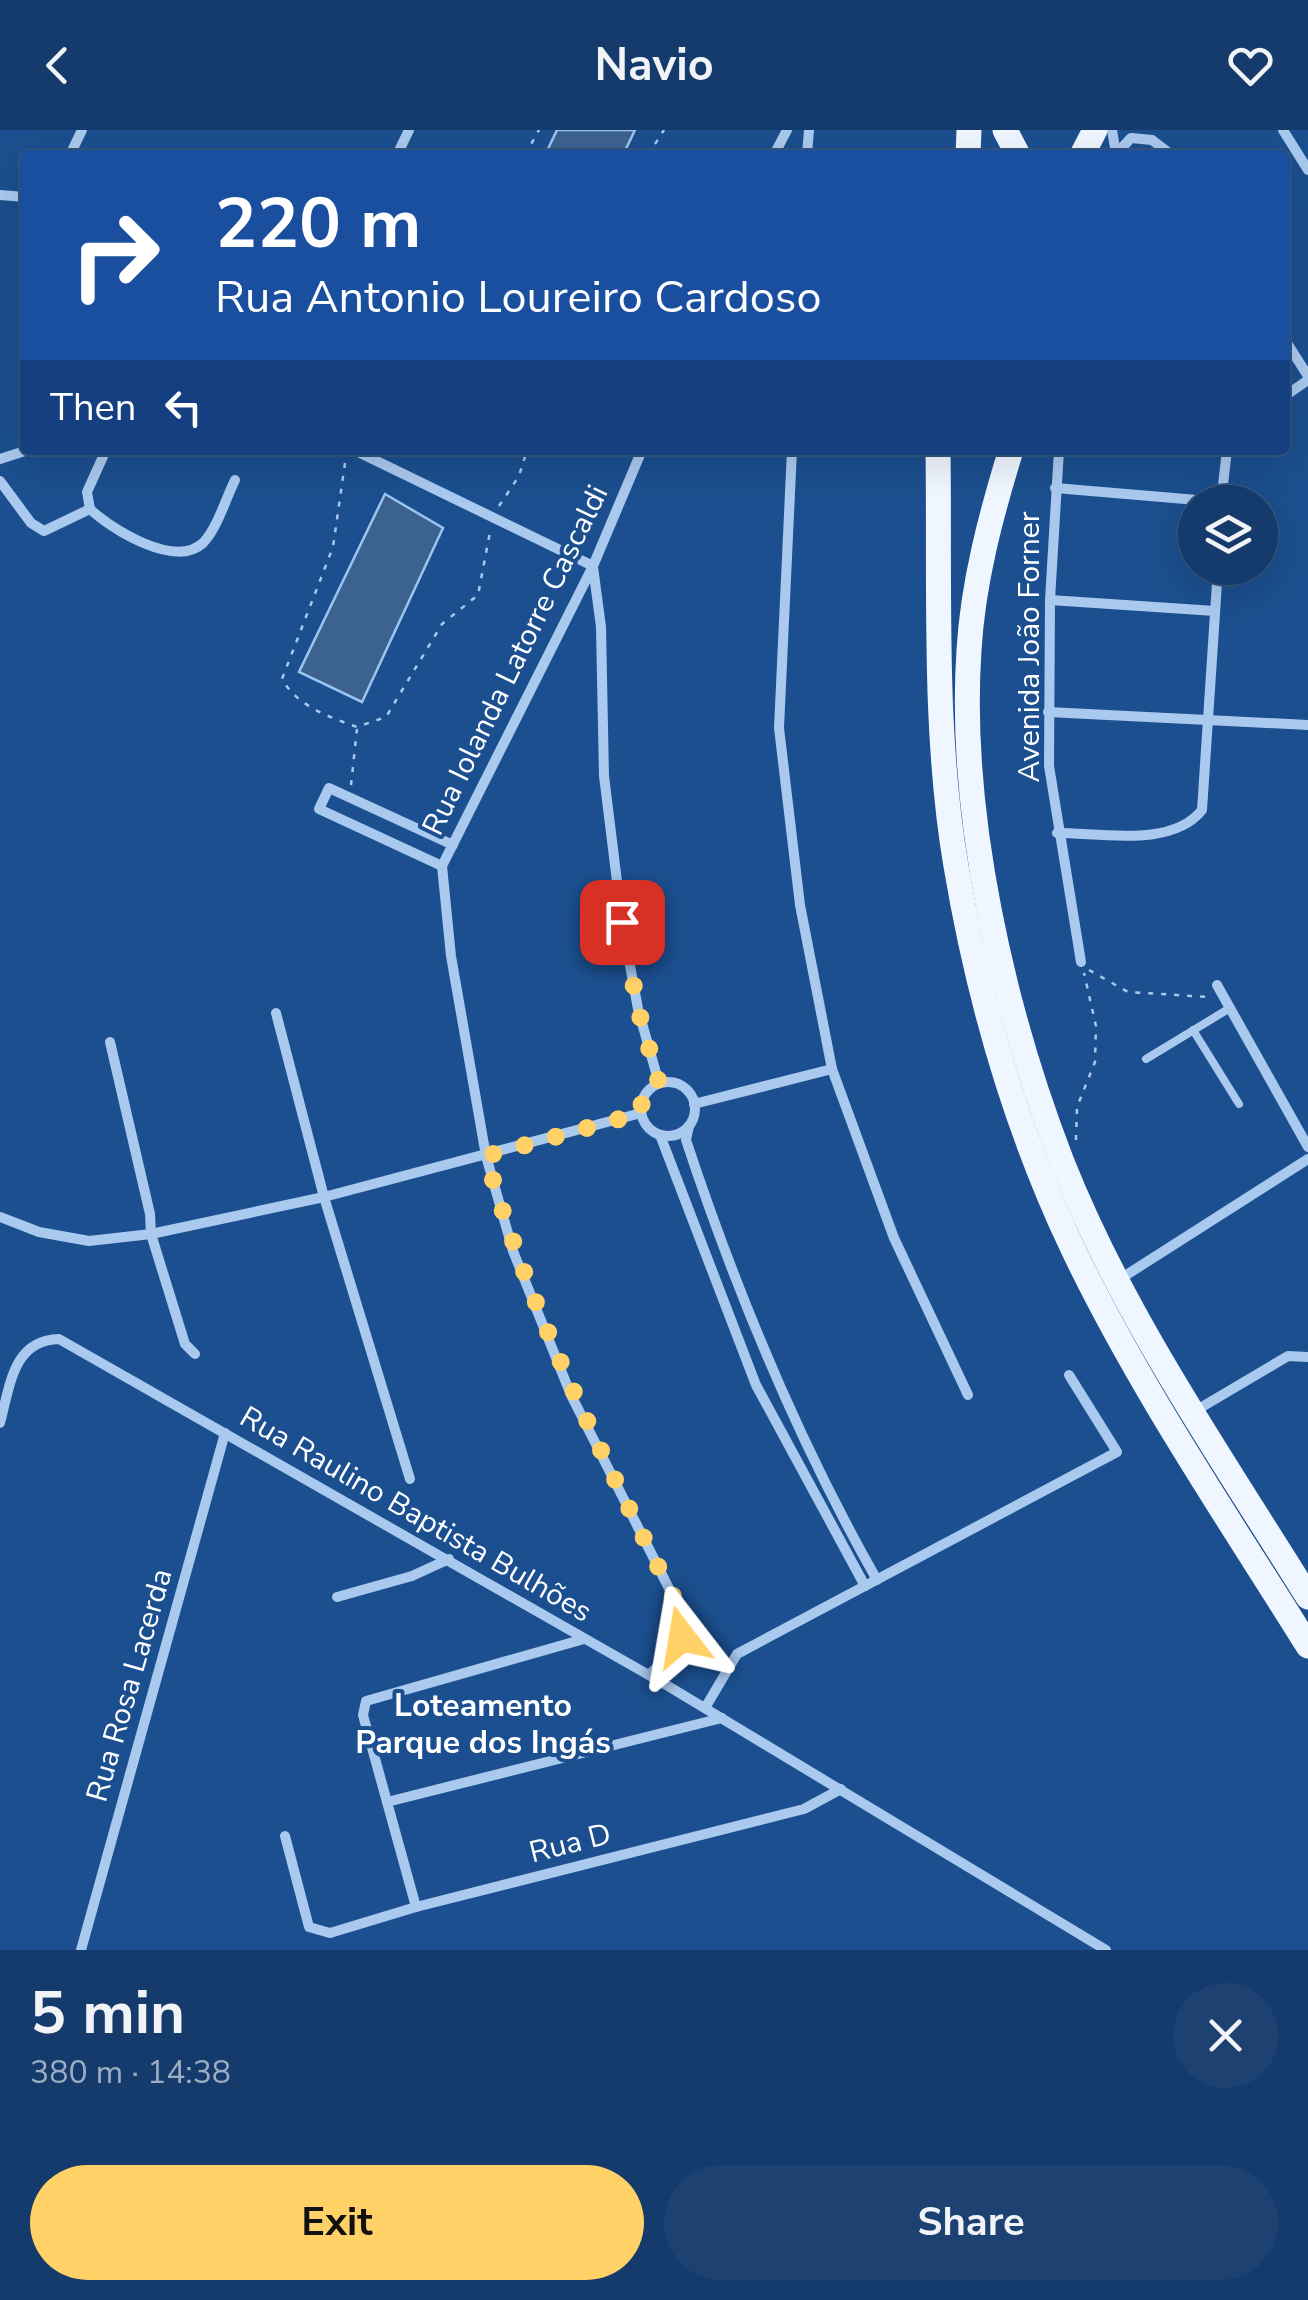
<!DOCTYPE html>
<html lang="en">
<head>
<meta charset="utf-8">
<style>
	body { margin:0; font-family:"Nunito Sans",sans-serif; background:#1d4271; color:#f1f3f6; height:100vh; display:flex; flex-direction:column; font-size:38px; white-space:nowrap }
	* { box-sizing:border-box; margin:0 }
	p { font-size:32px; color:#9dadc1 }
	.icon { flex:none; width:55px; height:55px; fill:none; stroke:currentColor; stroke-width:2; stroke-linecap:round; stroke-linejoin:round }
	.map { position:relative; height:1820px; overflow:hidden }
	.side { display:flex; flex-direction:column; background:#143b6b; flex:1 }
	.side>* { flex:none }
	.top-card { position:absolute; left:20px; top:20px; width:1270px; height:305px; border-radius:10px; box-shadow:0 10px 40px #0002,0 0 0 2px #33557e; background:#1a4fa0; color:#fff; overflow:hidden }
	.controls { position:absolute; left:1178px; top:355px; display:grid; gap:20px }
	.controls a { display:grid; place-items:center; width:100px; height:100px; border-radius:50%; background:#143b6b; box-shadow:0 10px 40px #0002,0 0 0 2px #33557e; font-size:50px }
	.pin { position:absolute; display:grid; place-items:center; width:85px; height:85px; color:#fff; margin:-42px; border-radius:20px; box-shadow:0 5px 15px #0006 }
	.me { position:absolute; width:110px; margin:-55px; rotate:346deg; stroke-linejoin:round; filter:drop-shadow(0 0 8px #0008) }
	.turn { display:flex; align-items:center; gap:35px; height:210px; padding:0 30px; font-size:45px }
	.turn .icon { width:130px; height:130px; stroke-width:2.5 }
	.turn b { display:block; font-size:70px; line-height:85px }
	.then { display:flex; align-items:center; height:95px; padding:0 30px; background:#0003; gap:20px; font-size:38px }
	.round { display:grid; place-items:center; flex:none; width:105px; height:105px; border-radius:52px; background:#1d4271 }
	.overview { display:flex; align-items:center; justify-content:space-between; height:170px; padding:0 30px }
	h1 { font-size:60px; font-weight:700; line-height:75px }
	.action { display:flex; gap:20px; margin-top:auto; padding:20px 30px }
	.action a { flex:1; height:115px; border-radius:60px; background:#ffd166; color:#111; font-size:40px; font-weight:700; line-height:115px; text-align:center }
	.action a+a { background:#1d4271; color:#f1f3f6 }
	header { display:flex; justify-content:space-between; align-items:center; height:130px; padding:0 30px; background:#143b6b; font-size:45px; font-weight:700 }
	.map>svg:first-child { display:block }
</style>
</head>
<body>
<header><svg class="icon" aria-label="back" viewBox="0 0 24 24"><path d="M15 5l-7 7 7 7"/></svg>Navio<svg class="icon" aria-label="heart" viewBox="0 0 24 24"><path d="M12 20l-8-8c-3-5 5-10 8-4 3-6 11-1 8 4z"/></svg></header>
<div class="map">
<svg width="1308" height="1820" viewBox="0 0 1308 1820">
	<rect width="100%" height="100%" fill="#1b4f8f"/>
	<!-- water -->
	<g fill="#3c6290" stroke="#9cc4f0" stroke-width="2.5">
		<polygon points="557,0 635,0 623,25 545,25"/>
		<polygon points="385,364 443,398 362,572 299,542"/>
	</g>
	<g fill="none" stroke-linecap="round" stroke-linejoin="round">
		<!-- path -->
		<g stroke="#a9c9ee" stroke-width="2.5" stroke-dasharray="5 8" stroke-linecap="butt">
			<polyline points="525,25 539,0"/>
			<polyline points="648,25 664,0"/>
			<path d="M 345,333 L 333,417 L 282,549 C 297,576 329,587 357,597 L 386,587 L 442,494 L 478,465 L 490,402"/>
			<polyline points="499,376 519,346 527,320"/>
			<polyline points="351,655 357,599"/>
			<polyline points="1089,840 1128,862 1209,867"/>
			<polyline points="1076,1010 1077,977 1095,932 1096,896 1084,843"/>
		</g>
		<!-- lane -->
		<g stroke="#a9c9ee" stroke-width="8">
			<polyline points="1193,900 1239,974"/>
			<polyline points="1146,929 1230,878"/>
		</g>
		<!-- street -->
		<g stroke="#a9c9ee" stroke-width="10">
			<polyline points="1112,0 1116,24"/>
			<polyline points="1283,0 1308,40"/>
			<polyline points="1116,24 1131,8 1152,10 1169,23"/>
			<polyline points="70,25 82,0"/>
			<polyline points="397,25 409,0"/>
			<polyline points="774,25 787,0"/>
			<polyline points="807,25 809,0"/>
			<polyline points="0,65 25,67"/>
			<polyline points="1285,210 1308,246"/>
			<polyline points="1285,266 1308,250"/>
			<path d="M 106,320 L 87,362 L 90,379 C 111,399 175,439 203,413 C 217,399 226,368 235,350"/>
			<polyline points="354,320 593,436"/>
			<polyline points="642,320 593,436 442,736 451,826 486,1026 513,1121 571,1265 685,1490 674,1520 649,1545"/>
			<polyline points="792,320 779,598 800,775 832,939 894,1108 968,1265"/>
			<polyline points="1059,320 1050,470 1049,636 1081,832"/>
			<polyline points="0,329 28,320"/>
			<polyline points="0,351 31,393 44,401 90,379"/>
			<polyline points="1055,358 1221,372"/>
			<polyline points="1221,372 1227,320"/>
			<polyline points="593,437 601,497 604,646 622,792 638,879 659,953"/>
			<polyline points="1050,470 1215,481"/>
			<polyline points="1048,582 1308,595"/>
			<path d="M 1057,703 C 1101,703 1172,718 1202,680 L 1218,438"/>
			<polyline points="442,736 319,679 329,658 453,715"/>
			<polyline points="1217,855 1308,1017"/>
			<polyline points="276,883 324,1067 410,1349"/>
			<polyline points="110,912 150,1084 151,1104 185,1214 195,1224"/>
			<circle cx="668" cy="979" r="27"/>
			<polyline points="694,974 832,939"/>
			<path d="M 689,996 L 686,1010 C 737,1164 797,1309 877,1450"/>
			<polyline points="660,1005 756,1255 865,1456"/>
			<polyline points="0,1087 39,1102 89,1111 151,1104 324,1067 641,983"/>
			<polyline points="1120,1149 1308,1029"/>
			<polyline points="1195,1281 1288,1226 1308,1227"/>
			<path d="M 0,1293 C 10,1256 13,1210 59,1209 L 668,1556 L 1106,1820"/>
			<polyline points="337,1467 412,1446 449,1429"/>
			<polyline points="705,1578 737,1524 1117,1322 1069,1245"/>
			<polyline points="387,1672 722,1588"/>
			<polyline points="285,1706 309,1797 330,1803 416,1777 804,1679 841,1659"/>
			<polyline points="416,1777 363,1585 366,1571 584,1509"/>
			<polyline points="81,1820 225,1303"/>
		</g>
		<!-- primary -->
		<g stroke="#f0f6ff" stroke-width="25">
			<polyline points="1005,0 1018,25"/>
			<polyline points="968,25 969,0"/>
			<polyline points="1082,25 1095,0"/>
			<path d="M 938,320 C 940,457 933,601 956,736 C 978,867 1016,999 1073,1119 C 1139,1257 1227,1386 1308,1516"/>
			<path d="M 1011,320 C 991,385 973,452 969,520 C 958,684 1003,880 1062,1032 C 1123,1186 1221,1327 1308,1467"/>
		</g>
	</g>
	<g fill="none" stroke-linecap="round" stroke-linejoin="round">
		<!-- route -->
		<path stroke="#ffd166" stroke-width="18" stroke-dasharray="0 32.4" d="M 622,792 L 638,879 L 659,953 L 642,968 L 641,983 L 486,1026 C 530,1182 601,1323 674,1468 L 685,1490 L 682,1507"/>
	</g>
	<g text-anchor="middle" stroke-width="8" stroke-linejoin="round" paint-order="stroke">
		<!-- street labels -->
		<g font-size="30" fill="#fff" stroke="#1b4f8f">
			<text transform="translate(1029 517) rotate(-90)" y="10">Avenida João Forner</text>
			<text transform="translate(515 530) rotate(-64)" y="10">Rua Iolanda Latorre Cascaldi</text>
			<text transform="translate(416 1384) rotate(30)" y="10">Rua Raulino Baptista Bulhões</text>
			<text transform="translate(129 1555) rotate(-74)" y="10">Rua Rosa Lacerda</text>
			<text transform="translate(570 1713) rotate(-14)" y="10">Rua D</text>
		</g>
		<!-- neighbourhood labels -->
		<g font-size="32" font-weight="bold" fill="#fff" stroke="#1b4f8f">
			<text x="483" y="1586">Loteamento<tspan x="483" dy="37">Parque dos Ingás</tspan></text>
		</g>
	</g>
</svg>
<div class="controls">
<a><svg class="icon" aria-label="layers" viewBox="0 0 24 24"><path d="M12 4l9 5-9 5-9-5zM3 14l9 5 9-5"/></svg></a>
</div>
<div class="pin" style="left:622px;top:792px;background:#d93025"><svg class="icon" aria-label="arrive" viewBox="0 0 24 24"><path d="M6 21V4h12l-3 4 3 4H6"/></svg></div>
<svg class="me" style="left:682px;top:1507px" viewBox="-20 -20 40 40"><path d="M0-17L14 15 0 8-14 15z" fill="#ffd166" stroke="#fff" stroke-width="4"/></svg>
<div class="top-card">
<div class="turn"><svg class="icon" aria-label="right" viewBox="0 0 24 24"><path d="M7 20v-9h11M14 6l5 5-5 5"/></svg><div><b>220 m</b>Rua Antonio Loureiro Cardoso</div></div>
<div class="then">Then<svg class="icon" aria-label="left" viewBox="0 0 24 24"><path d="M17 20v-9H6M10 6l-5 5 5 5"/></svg></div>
</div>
</div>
<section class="side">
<div class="overview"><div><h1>5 min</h1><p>380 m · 14:38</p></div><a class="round"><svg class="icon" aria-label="close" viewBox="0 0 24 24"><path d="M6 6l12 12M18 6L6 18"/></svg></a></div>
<div class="action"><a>Exit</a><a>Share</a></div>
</section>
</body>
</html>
